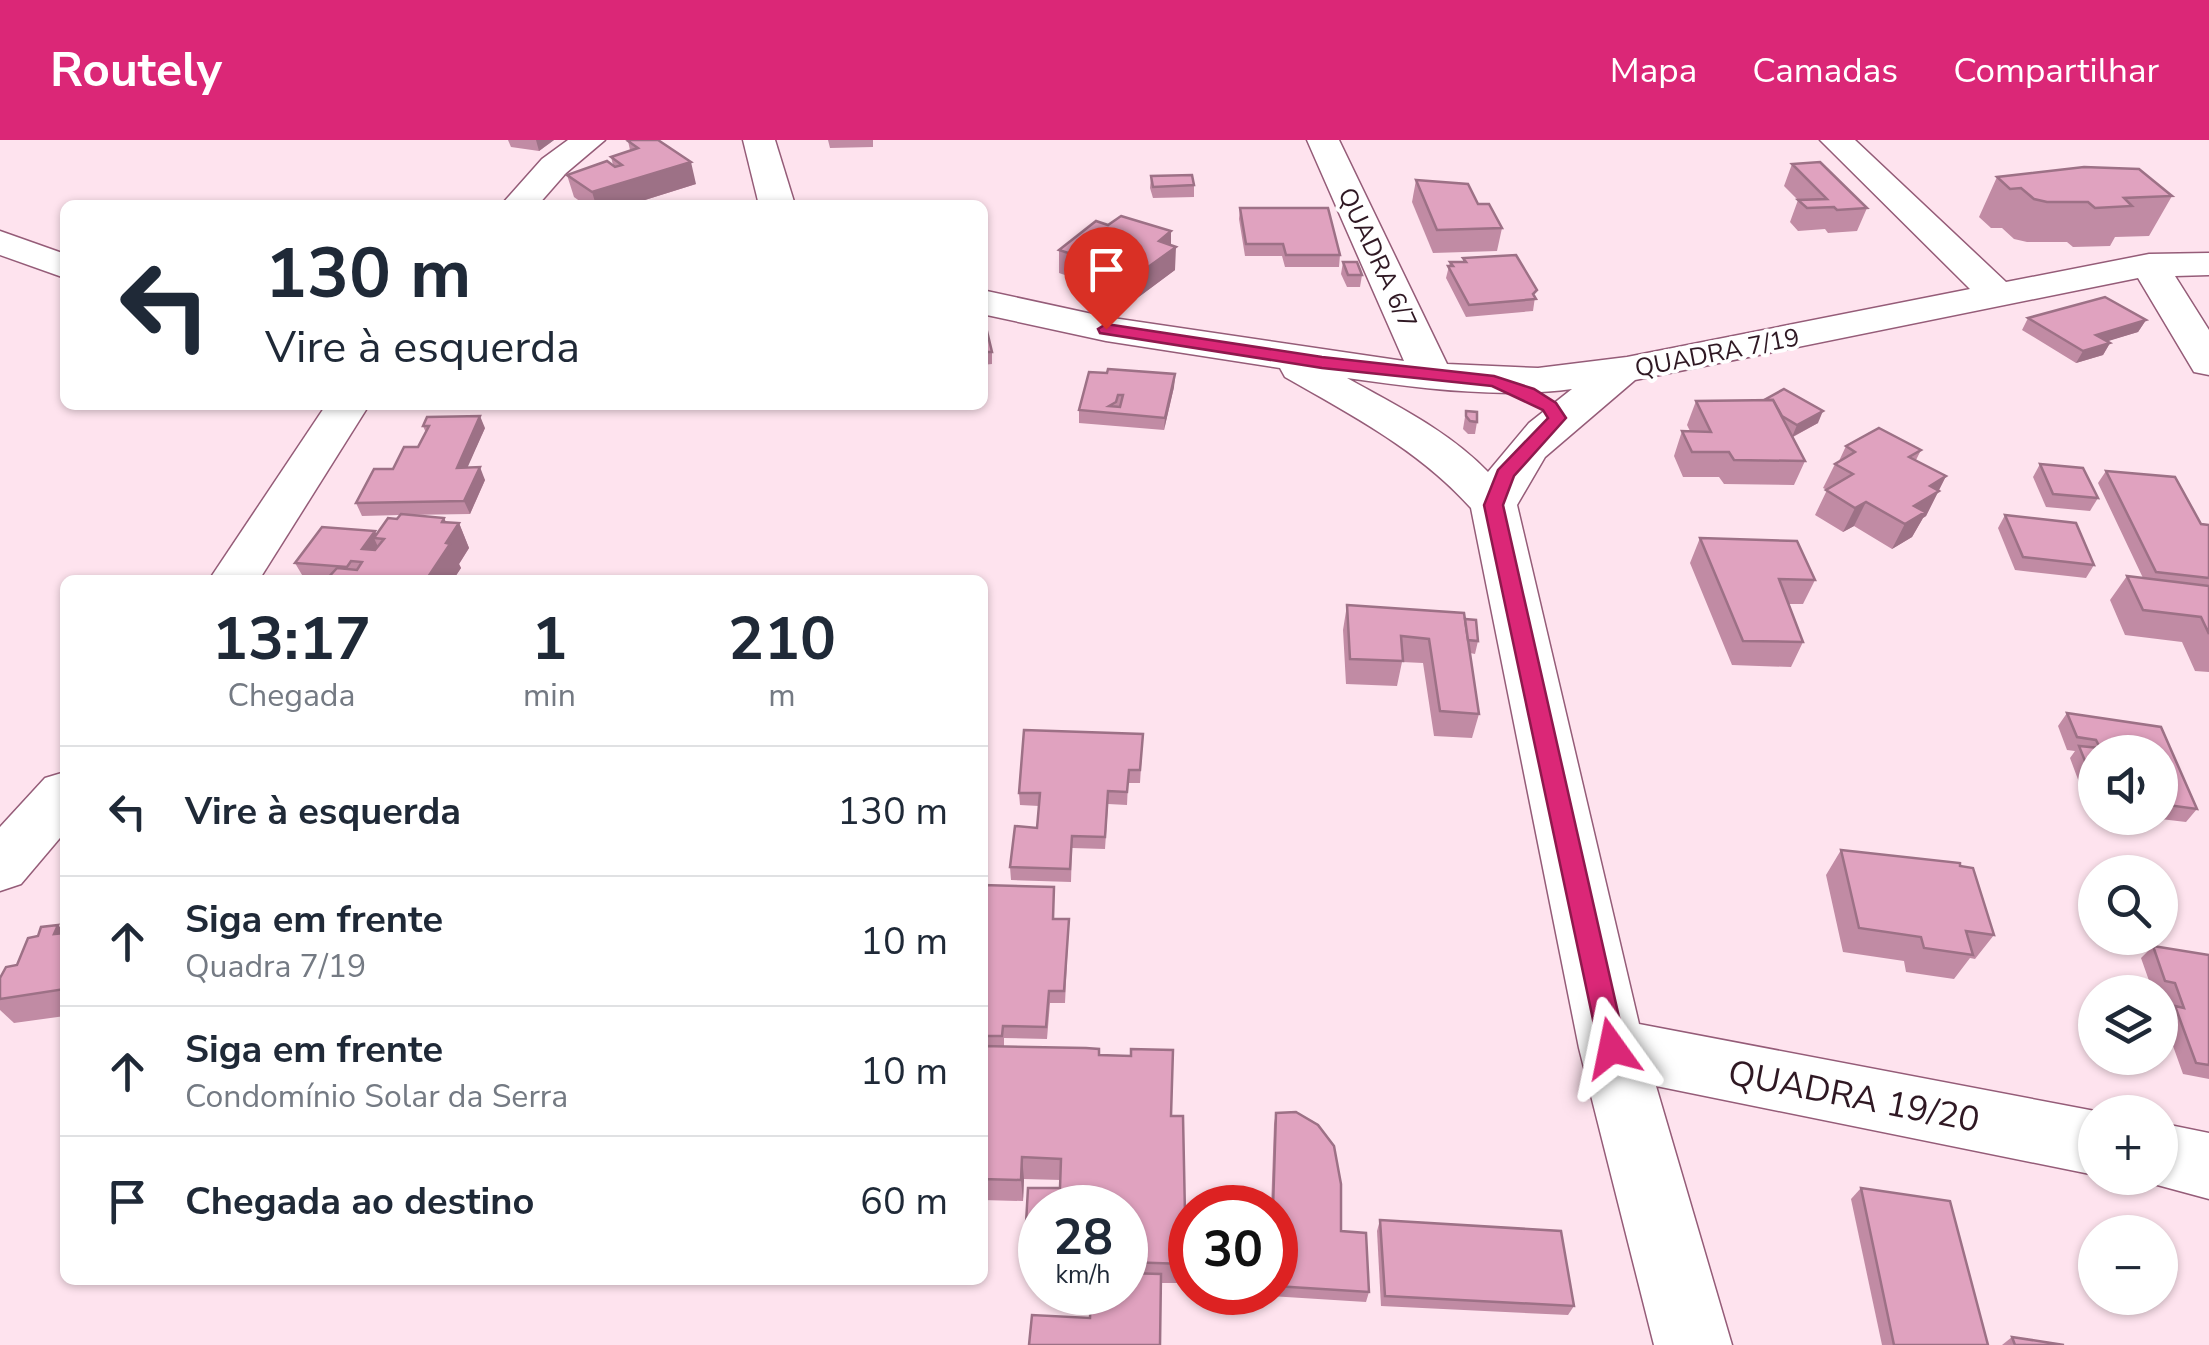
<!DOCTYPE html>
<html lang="pt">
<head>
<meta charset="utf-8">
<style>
	body { margin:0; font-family:"Nunito Sans",sans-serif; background:#f6f6f7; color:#1f2937; height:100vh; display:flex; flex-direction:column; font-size:38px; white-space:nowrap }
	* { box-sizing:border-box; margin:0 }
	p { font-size:32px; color:#747a83 }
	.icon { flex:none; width:55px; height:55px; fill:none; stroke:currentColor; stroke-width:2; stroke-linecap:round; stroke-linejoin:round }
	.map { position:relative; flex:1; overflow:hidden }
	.sheet { position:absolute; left:60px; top:435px; width:928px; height:710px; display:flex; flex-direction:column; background:#fff; border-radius:15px; box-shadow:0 2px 8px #0004 }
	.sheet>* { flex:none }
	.top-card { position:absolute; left:60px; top:60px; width:928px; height:210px; border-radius:15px; box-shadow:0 2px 8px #0004; background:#fff; color:#1f2937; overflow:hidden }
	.tools { position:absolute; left:2078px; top:595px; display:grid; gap:20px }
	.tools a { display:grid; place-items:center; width:100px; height:100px; border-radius:50%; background:#fff; box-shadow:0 2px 8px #0004; font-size:50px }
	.speed { position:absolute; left:1018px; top:1045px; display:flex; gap:20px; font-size:50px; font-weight:700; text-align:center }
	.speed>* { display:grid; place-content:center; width:130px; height:130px; border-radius:50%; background:#fff; box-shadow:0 2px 8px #0004; line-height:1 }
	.speed small { font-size:25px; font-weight:400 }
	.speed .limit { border:15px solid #d22; background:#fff; color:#111 }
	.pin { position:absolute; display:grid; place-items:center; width:85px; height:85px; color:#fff; margin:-102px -42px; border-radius:50% 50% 50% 0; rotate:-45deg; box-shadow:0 0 10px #0007 }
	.pin .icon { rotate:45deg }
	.me { position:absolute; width:110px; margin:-55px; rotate:348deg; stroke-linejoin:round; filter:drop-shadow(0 0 8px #0008) }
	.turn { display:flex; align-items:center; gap:35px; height:210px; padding:0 40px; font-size:45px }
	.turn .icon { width:130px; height:130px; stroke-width:2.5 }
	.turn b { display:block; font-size:70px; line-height:85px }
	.eta { display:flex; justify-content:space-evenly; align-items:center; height:170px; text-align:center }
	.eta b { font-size:60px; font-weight:700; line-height:70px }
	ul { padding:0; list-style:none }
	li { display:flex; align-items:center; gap:30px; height:130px; padding:0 40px; border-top:2px solid #e0e1e3 }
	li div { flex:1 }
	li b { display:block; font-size:38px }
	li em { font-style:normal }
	header { display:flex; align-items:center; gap:60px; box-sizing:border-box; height:140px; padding:0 50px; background:#db2777; color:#fff }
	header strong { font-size:48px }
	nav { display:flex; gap:55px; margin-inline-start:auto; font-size:35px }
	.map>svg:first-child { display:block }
</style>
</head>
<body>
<header>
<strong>Routely</strong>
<nav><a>Mapa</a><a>Camadas</a><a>Compartilhar</a></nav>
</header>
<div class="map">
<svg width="2209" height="1205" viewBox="0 0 2209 1205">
	<rect width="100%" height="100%" fill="#fee3ee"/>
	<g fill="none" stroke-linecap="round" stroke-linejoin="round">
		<!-- minor casing -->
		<g stroke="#955c78" stroke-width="3">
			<g id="minor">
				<polygon points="568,0 605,0 566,33 538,65 501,65 542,19"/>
				<polygon points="743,0 775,0 795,65 759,65"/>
				<path d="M 1307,0 L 1339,0 L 1447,224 L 1538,228 L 1627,217 L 1970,149 L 1820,0 L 1855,0 L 2006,142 L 2149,114 L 2209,113 L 2209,135 L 2175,136 L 2209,190 L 2209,235 L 2194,232 L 2138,138 L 1635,240 L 1545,317 L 1517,365 L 1639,884 L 2095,971 L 2100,972 L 2095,972 L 2095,1035 L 1656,946 L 1732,1205 L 1654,1205 L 1579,908 L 1471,368 C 1419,310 1353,276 1285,237 L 1280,228 L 1106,201 L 982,174 L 982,150 L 1106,177 L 1404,221 ZM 1347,238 C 1420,248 1498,259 1572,249 L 1529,283 L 1488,332 C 1449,291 1395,265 1347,238 Z"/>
				<polygon points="0,91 65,114 65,138 0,115"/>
				<polygon points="326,265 369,265 259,440 209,440"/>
				<polygon points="65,632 65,692 21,744 0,751 0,687 45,638"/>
				<polygon points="2160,983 2209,993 2209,1059 2135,1039 2160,1038"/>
			</g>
		</g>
		<!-- minor -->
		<use href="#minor" fill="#fff" fill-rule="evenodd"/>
	</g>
	<!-- wall -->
	<g fill="#c18ba4">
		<polygon points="508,0 554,0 539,11 511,7"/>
		<polygon points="828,0 873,0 873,7 830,8"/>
		<polygon points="628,1 696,44 629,65 585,65 574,57 567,35 613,25 611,17 630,10"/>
		<polygon points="1792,24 1867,68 1857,91 1828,93 1825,89 1798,91 1790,82 1798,60 1784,46"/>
		<polygon points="1151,36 1194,45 1194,57 1153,58 1150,48"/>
		<polygon points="1997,37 2172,56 2149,96 2115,97 2110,106 2073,107 2067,102 2027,102 2014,99 2002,88 1991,88 1979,77"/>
		<polygon points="1416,40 1478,64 1502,88 1497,111 1433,113 1412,62"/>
		<polygon points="1240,68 1340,115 1339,127 1285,127 1282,116 1245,116 1239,79"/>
		<polygon points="1108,85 1171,105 1175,130 1136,159 1059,133 1059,110"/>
		<polygon points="1463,118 1535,157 1533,171 1466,177 1446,138 1450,122 1463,122"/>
		<polygon points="1343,122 1362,135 1360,147 1347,147 1341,134"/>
		<polygon points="2028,178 2146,180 2138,192 2107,201 2110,203 2103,215 2076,223 2022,190"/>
		<polygon points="982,187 992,212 992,224 982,225"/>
		<polygon points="1175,234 1174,247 1164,290 1079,283 1079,270"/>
		<polygon points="1696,261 1818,283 1793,297 1805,321 1794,345 1724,344 1719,337 1683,337 1674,316 1682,291 1690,291 1687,285"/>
		<polygon points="1466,271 1477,282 1475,294 1468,294 1463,289"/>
		<polygon points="423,286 485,288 467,327 485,340 470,374 406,375 444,378 446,382 459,383 469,408 459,424 461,428 453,440 305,440 295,423 376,394 400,375 362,376 356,363 418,307 426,293"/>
		<polygon points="1846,306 1921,310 1916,320 1946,336 1926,376 1923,378 1912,397 1892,409 1854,386 1843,392 1815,375 1827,350 1823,348 1835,324 1839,321"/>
		<polygon points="2040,324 2098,358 2090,371 2046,367 2033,337"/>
		<polygon points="2106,331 2201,384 2209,385 2209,532 2195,531 2182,502 2125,495 2110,460 2127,436 2143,438 2098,343"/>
		<polygon points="2005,375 2094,425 2086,438 2015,430 1998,388"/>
		<polygon points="1700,398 1815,440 1803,464 1788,464 1803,502 1791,527 1732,525 1690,423"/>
		<polygon points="1347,465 1465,479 1478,501 1475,514 1470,513 1479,574 1472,598 1434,596 1423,523 1402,522 1397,546 1346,544 1343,490"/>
		<polygon points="2067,573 2161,587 2197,669 2186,682 2152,678 2160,678 2160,612 2095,612 2095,670 2089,669 2070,618 2075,611 2067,610 2058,586"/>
		<polygon points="1143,594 1140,643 1128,643 1127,665 1108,664 1105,709 1072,708 1071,742 1011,740 1010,727 1037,688 1039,666 1020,665 1019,653"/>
		<polygon points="1841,710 1960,726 1994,795 1975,819 1970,818 1954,839 1906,832 1904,821 1843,812 1826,735"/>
		<polygon points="982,745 1054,747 1054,779 1069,779 1065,863 1050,863 1047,899 1004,898 1004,906 1086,908 1099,909 1099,915 1131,916 1131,909 1173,910 1171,976 1183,976 1186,1124 1184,1143 1161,1143 1160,1205 1029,1205 1032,1175 1090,1178 1091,1152 1125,1152 1125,1068 1040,1068 1040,1140 1026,1139 1024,1119 1028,1048 1060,1048 1061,1040 1024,1039 1023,1061 982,1060"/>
		<polygon points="58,785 65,793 65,876 14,883 0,870 0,859 17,825 38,796"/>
		<polygon points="2153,806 2209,815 2209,939 2183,934 2163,878 2169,872 2163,855 2160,852 2153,852 2141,818"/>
		<polygon points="1276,973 1369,1152 1366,1162 1268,1156 1268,1152 1275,1152 1275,1068 1271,1068 1274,984"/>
		<polygon points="1861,1048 1988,1205 1882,1205 1851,1059"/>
		<polygon points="1380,1080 1574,1166 1568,1175 1381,1166 1377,1091"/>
		<polygon points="2012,1197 2064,1205 2002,1205"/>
	</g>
	<!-- shaded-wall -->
	<g fill="#9d7186">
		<polygon points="536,0 554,0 539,11"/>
		<polygon points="691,22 696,44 629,65 596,65 592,52"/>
		<polygon points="1171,91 1171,111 1176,107 1175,130 1136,159 1137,135 1159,101"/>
		<polygon points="2146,180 2138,192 2089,207 2096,195"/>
		<polygon points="2110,203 2103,215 2076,223 2083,211"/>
		<polygon points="1175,234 1174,247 1164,290 1165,278"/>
		<polygon points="1823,271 1818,283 1792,297 1797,285"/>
		<polygon points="480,276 485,288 462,340 457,328"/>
		<polygon points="480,327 485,340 470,374 464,361"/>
		<polygon points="1946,336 1926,376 1923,378 1912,397 1892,409 1914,366 1930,346"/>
		<polygon points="1866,362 1854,386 1843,392 1855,368"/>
		<polygon points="444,378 451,394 459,383 469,408 459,424 461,428 453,440 426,440 442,382"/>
		<polygon points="375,391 378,398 374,398 384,420 362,409"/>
		<polygon points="984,602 985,615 982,632 982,612"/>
		<polygon points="58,785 65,793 54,794"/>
		<polygon points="1022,1017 1024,1039 1023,1061 1021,1040"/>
	</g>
	<!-- building -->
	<g fill="#e0a2bf" stroke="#9d7186" stroke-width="2.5" fill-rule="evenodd">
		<polygon points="631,0 658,0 691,22 592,52 567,35 607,21 615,27 622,25 611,17 638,8 628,1"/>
		<polygon points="1820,22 1867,68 1837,70 1834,67 1807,68 1798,60 1827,59 1792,24"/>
		<polygon points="2084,27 2139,29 2172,56 2124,58 2132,66 2095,68 2088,62 2047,62 2034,59 2021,48 2010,49 1997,37"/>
		<polygon points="1192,35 1194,45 1153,47 1151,36"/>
		<polygon points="1416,40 1468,44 1478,64 1489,64 1502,88 1437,90"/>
		<polygon points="1240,68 1328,68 1340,115 1286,115 1283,104 1246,104"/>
		<polygon points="1121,76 1171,91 1159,101 1176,107 1137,135 1059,110 1096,81 1108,85"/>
		<polygon points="1516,115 1537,150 1533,154 1536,159 1469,165 1448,126 1453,126 1450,122 1466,122 1463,118"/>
		<polygon points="1343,122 1357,122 1362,135 1348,135"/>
		<polygon points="2105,157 2146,180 2096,195 2110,203 2083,211 2028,178"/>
		<polygon points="982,187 986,187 992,212 982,212"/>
		<path d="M 1108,229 L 1175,234 L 1165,278 L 1079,270 L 1089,232 L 1107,233 ZM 1118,255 L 1123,255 L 1120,267 L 1109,266 L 1116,262 Z"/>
		<polygon points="1784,249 1823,271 1797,285 1782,276 1773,260 1764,260"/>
		<polygon points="1773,260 1805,321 1734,320 1729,312 1692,312 1682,291 1711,292 1696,261"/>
		<polygon points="1466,271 1477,272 1477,282 1470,281 1466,276"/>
		<polygon points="480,276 457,328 480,327 464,361 356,363 374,329 393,329 404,307 418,307 429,286 423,286 427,277"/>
		<polygon points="1879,288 1921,310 1909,317 1946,336 1930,346 1939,351 1914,366 1925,372 1905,384 1866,362 1855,368 1826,350 1853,334 1835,324 1855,312 1846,306"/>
		<polygon points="2040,324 2083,328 2098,358 2053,354"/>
		<polygon points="2106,331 2175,337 2201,384 2209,385 2209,438 2156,432"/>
		<polygon points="401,374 444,378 442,382 459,383 446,403 450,404 426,440 326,440 337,428 357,430 362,422 351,421 347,427 295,423 322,387 375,391 362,409 375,410 384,399 374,398 388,378 397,379"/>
		<polygon points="2005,375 2076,383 2094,425 2023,417"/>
		<polygon points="1700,398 1797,401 1815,440 1779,439 1803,502 1743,501"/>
		<polygon points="2127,436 2209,446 2209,494 2201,477 2143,470"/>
		<polygon points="1347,465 1464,473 1479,574 1440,571 1429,499 1401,496 1403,521 1350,519"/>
		<polygon points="1465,479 1476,480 1478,501 1468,500"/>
		<polygon points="2067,573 2161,587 2197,669 2160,664 2160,612 2095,612 2095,646 2079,606 2100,608 2096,600 2077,597"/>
		<polygon points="1024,590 1143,594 1140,630 1129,630 1127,652 1108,651 1105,697 1072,696 1070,729 1010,727 1015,686 1037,688 1040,653 1019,653"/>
		<polygon points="1841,710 1960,723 1960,726 1973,728 1994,795 1966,791 1973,815 1924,808 1921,797 1859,788"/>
		<polygon points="982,745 1054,747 1053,779 1069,779 1064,851 1049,851 1046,887 1003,886 1002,896 982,896"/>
		<polygon points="58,785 54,794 65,793 65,849 0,859 0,838 6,827 17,825 28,798 38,796 41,787"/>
		<polygon points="2153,806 2209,815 2209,925 2196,923 2175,866 2184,868 2175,843 2165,841"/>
		<polygon points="982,906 1086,908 1099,909 1099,915 1131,916 1131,909 1173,910 1171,976 1183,976 1186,1124 1125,1122 1125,1068 1040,1068 1040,1120 1024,1119 1028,1048 1060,1048 1061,1019 1022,1017 1021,1040 982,1039"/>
		<polygon points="1296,972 1318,985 1334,1006 1341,1044 1341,1091 1366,1093 1369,1152 1275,1146 1275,1068 1273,1068 1276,973"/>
		<polygon points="1861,1048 1950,1061 1988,1205 1894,1205"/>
		<polygon points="1380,1080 1561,1091 1574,1166 1385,1156"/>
		<polygon points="1125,1133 1161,1134 1160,1205 1029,1205 1032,1175 1090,1178 1091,1152 1125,1152"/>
		<polygon points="2012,1197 2064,1205 2015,1205"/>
	</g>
	<!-- route -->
	<polygon fill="#db2777" stroke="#8e194d" stroke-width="2.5" points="1106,184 1322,217 1494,236 1534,249 1556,263 1566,278 1514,336 1503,365 1626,908 1622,916 1612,920 1603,916 1599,908 1484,365 1498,330 1548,278 1543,270 1492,246 1322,228 1100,193 1098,189"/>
	<g text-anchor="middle" stroke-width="8" stroke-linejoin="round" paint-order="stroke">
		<!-- far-street labels -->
		<g font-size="25" fill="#2f1823" stroke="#fff">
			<text transform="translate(1378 118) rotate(65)" y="9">QUADRA 6/7</text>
			<text transform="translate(1717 212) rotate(-11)" y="9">QUADRA 7/19</text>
		</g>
		<!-- near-street labels -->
		<g font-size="35" fill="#2f1823" stroke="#fff">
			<text transform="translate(1854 956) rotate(11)" y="12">QUADRA 19/20</text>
		</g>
	</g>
</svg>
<div class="tools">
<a><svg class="icon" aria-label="sound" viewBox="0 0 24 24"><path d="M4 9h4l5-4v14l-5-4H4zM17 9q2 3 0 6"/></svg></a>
<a><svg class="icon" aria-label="search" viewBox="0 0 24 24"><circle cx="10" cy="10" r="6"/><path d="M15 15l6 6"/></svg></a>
<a><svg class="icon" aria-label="layers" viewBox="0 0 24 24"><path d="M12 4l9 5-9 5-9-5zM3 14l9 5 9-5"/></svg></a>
<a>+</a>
<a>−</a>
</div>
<div class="speed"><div>28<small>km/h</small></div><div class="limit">30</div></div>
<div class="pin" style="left:1106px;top:189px;background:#d93025"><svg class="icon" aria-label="arrive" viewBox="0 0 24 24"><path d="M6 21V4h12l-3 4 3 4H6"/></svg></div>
<svg class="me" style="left:1612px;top:908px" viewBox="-20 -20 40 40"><path d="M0-17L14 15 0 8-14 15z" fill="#db2777" stroke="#fff" stroke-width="4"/></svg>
<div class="top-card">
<div class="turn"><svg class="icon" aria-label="left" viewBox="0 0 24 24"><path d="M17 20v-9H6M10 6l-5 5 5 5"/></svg><div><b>130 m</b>Vire à esquerda</div></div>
</div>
<section class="sheet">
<div class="eta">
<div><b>13:17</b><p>Chegada</p></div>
<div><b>1</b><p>min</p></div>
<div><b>210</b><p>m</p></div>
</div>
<ul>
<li><svg class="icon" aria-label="left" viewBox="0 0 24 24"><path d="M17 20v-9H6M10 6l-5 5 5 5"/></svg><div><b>Vire à esquerda</b></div><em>130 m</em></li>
<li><svg class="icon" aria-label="ahead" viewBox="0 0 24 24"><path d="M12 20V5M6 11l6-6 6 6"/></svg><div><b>Siga em frente</b><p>Quadra 7/19</p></div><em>10 m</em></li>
<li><svg class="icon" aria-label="ahead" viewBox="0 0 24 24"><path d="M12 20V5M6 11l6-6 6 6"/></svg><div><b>Siga em frente</b><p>Condomínio Solar da Serra</p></div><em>10 m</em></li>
<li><svg class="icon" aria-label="arrive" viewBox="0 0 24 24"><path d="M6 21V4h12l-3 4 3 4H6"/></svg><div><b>Chegada ao destino</b></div><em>60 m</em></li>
</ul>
</section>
</div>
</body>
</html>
